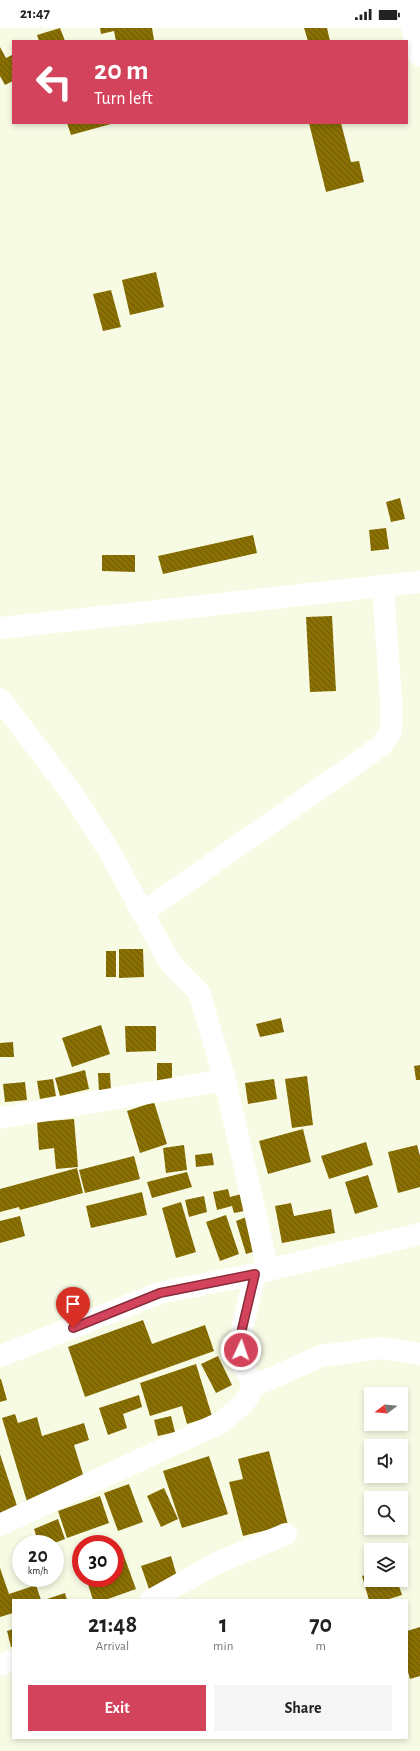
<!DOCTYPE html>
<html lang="en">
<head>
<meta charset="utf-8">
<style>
	body { margin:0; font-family:"Alegreya Sans",sans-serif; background:#f6f6f6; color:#222; height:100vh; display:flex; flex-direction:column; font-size:15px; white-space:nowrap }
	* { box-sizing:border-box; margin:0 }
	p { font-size:13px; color:#767676 }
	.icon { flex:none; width:22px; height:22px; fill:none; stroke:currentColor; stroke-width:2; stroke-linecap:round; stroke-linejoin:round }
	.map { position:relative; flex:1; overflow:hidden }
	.sheet { position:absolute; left:12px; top:1571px; width:396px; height:140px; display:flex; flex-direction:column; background:#fff; border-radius:0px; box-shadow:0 2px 6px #0003 }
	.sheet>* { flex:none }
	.top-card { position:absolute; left:12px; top:12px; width:396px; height:84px; border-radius:0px; box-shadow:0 2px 6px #0003; background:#d3435c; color:#fff; overflow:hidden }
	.needle { width:26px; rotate:254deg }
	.buttons { position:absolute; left:364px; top:1359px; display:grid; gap:8px }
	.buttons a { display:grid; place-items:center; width:44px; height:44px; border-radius:0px; background:#fff; box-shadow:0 2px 6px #0003; font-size:20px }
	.speed { position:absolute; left:12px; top:1507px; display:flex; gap:8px; font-size:20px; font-weight:700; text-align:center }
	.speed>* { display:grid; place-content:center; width:52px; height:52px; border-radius:50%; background:#fff; box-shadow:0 2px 6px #0003; line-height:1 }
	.speed small { font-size:10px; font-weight:400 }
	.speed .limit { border:6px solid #d22; background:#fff; color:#111 }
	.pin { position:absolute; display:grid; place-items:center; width:34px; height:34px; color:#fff; margin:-41px -17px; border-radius:50% 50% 50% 0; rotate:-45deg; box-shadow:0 0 4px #0007 }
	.pin .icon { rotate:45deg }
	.me { position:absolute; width:44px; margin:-22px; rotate:3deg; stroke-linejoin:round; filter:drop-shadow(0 0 3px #0008) }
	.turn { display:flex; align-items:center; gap:14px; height:84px; padding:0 16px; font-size:18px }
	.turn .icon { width:52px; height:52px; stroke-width:2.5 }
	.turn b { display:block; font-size:28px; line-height:34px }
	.eta { display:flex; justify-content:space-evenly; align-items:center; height:68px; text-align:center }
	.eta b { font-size:24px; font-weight:700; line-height:28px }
	.cta { display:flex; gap:8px; margin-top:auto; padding:8px 16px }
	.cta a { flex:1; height:46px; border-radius:0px; background:#d3435c; color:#fff; font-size:16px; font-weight:700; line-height:46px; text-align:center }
	.cta a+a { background:#f6f6f6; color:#222 }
	.status { display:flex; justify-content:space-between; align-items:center; height:28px; padding:0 20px; background:#fff; direction:ltr }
	.status svg { height:11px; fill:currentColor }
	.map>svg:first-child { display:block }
</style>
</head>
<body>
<div class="status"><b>21:47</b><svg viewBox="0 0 49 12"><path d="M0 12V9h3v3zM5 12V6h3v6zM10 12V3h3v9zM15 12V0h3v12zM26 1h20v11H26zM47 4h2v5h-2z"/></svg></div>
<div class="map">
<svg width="420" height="1723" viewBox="0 0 420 1723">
	<defs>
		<pattern id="building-back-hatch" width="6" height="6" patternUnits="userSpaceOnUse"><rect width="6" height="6" fill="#8a7002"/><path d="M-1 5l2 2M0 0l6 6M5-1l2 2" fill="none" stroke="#6c5906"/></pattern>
	</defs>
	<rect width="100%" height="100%" fill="#f8fbe4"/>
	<!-- building -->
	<g fill="url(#building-back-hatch)">
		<polygon points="60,0 65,13 39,13 37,7"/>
		<polygon points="100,0 152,0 154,12 116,13 114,3 101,6"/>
		<polygon points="304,0 327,0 330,13 308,13"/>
		<polygon points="0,19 6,30 12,27 13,29 13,53 5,57 0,48"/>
		<polygon points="67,95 111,95 111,96 71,107"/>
		<polygon points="309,95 341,95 351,134 359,133 364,154 326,164"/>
		<polygon points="156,244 164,279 130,287 122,252"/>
		<polygon points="111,262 121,299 103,303 93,266"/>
		<polygon points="400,470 405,491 391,494 386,474"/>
		<polygon points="386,500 389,521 371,523 369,502"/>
		<polygon points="253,507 257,525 163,546 158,528"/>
		<polygon points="102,527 135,527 135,544 102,543"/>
		<polygon points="332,588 336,663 310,664 306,589"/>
		<polygon points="119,921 143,921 144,949 119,950"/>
		<rect x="106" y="923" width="10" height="26"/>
		<polygon points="281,990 284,1004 260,1009 256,996"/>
		<polygon points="101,997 110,1026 72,1039 62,1010"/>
		<polygon points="125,998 156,998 156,1023 126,1024"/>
		<polygon points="13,1014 14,1029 0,1029 0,1015"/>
		<rect x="157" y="1035" width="15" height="18"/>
		<polygon points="420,1037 420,1052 416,1052 414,1038"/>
		<polygon points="85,1042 89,1061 60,1068 55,1050"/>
		<polygon points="98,1045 110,1045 111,1063 99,1064"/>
		<polygon points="307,1048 313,1097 292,1100 285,1051"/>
		<polygon points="53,1051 56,1068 40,1071 37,1053"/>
		<polygon points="274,1051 277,1071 248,1076 245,1055"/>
		<polygon points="25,1054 27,1072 5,1074 3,1056"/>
		<polygon points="154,1074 167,1116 140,1125 127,1083"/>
		<polygon points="74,1091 78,1139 56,1141 54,1120 39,1122 37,1094"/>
		<polygon points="303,1101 311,1134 268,1146 259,1113"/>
		<polygon points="366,1114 373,1137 329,1151 321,1128"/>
		<polygon points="184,1117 187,1142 166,1145 163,1120"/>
		<polygon points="417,1117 420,1128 420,1159 398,1165 388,1124"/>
		<polygon points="212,1125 214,1137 196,1139 195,1127"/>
		<polygon points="134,1128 140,1151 85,1165 79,1142"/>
		<polygon points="77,1140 83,1165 20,1182 19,1179 0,1184 0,1161"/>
		<polygon points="187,1144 192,1159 152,1170 147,1154"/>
		<polygon points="368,1147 378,1179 355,1186 345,1154"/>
		<polygon points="228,1161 230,1169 245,1165 249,1182 234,1185 232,1178 217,1182 213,1164"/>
		<polygon points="142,1164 147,1187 91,1200 86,1178"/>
		<polygon points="204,1168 207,1184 189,1189 185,1172"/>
		<polygon points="181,1174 196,1224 176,1230 162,1180"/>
		<polygon points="291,1175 294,1188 331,1181 335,1205 282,1215 275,1178"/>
		<polygon points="226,1187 239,1226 220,1233 206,1194"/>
		<polygon points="20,1188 25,1208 0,1215 0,1193"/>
		<polygon points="249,1188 259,1222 246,1226 236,1193"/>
		<polygon points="143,1292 152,1316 205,1297 214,1323 85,1369 68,1319"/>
		<polygon points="218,1328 232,1357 216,1365 201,1336"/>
		<polygon points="196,1336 212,1388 187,1396 182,1378 150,1388 140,1355"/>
		<polygon points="0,1351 1,1351 7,1372 0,1374"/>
		<polygon points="139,1367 142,1379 123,1386 127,1400 108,1407 99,1380"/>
		<polygon points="15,1386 18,1395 37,1389 42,1408 84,1395 89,1412 74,1417 85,1453 28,1477 2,1390"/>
		<polygon points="171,1388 175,1404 158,1408 154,1392"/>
		<polygon points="269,1423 288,1497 243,1508 229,1454 243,1451 238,1431"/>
		<polygon points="0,1426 19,1484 0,1489"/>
		<polygon points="209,1428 228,1486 182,1500 163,1443"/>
		<polygon points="129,1456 143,1494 118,1503 104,1465"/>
		<polygon points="164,1460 178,1491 161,1499 147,1468"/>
		<polygon points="100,1468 109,1495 67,1510 58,1483"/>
		<polygon points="58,1491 65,1511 52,1516 39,1516 34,1501"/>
		<polygon points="121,1520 136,1561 105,1572 93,1572 86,1550 115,1550 115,1522"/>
		<polygon points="171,1528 178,1552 149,1561 141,1538"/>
		<polygon points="0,1540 9,1566 36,1557 41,1572 13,1572 13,1585 0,1589"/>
		<polygon points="371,1545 371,1552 397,1552 402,1567 386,1572 369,1572 362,1548"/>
		<polygon points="65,1565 67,1572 44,1572"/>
		<polygon points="420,1599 420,1648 410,1651 407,1640 407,1603"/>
		<polygon points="13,1601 13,1619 11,1619 7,1603"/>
	</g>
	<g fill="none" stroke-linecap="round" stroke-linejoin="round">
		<!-- minor -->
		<g stroke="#fff" stroke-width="22">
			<polyline points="0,600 420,554"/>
			<polyline points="0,671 74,768 112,828 170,935 199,964 225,1052 268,1242"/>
			<polyline points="142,885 382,717 391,702 391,672 383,559"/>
			<polyline points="0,1090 225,1052"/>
			<polyline points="0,1328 160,1265 255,1246 268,1242 420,1206"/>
			<polyline points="254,1358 241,1333 242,1301 255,1246"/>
			<polyline points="0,1497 222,1394 244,1375 254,1358 321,1328 381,1320 420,1326"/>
			<polyline points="151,1572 217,1535 286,1506"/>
			<polyline points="0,1637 13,1632"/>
		</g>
		<!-- major -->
		<polyline stroke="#fff" stroke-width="22" points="412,0 420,28"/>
	</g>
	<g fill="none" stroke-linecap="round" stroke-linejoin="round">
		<!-- route casing -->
		<g stroke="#892c3c" stroke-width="10">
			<polyline id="route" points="73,1300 160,1265 255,1246 242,1301 241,1322"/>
		</g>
		<!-- route -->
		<use href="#route" stroke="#d3435c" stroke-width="7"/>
	</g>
</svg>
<div class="buttons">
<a><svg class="needle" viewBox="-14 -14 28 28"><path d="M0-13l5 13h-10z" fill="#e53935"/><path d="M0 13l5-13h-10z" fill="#767676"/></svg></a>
<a><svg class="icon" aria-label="sound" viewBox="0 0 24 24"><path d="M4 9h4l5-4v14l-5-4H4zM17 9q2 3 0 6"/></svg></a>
<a><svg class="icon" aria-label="search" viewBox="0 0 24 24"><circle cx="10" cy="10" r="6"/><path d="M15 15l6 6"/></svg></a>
<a><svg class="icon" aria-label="layers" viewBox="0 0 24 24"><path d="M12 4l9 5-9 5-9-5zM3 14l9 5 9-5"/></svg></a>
</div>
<div class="speed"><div>20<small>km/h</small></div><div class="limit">30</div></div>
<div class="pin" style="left:73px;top:1300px;background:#d93025"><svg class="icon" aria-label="arrive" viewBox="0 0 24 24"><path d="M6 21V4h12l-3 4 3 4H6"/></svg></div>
<svg class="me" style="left:241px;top:1322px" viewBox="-20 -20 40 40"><circle r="17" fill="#d3435c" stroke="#fff" stroke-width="3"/><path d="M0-11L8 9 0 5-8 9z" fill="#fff"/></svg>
<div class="top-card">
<div class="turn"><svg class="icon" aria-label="left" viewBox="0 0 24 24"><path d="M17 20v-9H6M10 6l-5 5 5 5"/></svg><div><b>20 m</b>Turn left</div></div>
</div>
<section class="sheet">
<div class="eta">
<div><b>21:48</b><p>Arrival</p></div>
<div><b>1</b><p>min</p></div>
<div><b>70</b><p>m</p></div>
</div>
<div class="cta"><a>Exit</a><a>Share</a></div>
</section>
</div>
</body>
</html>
